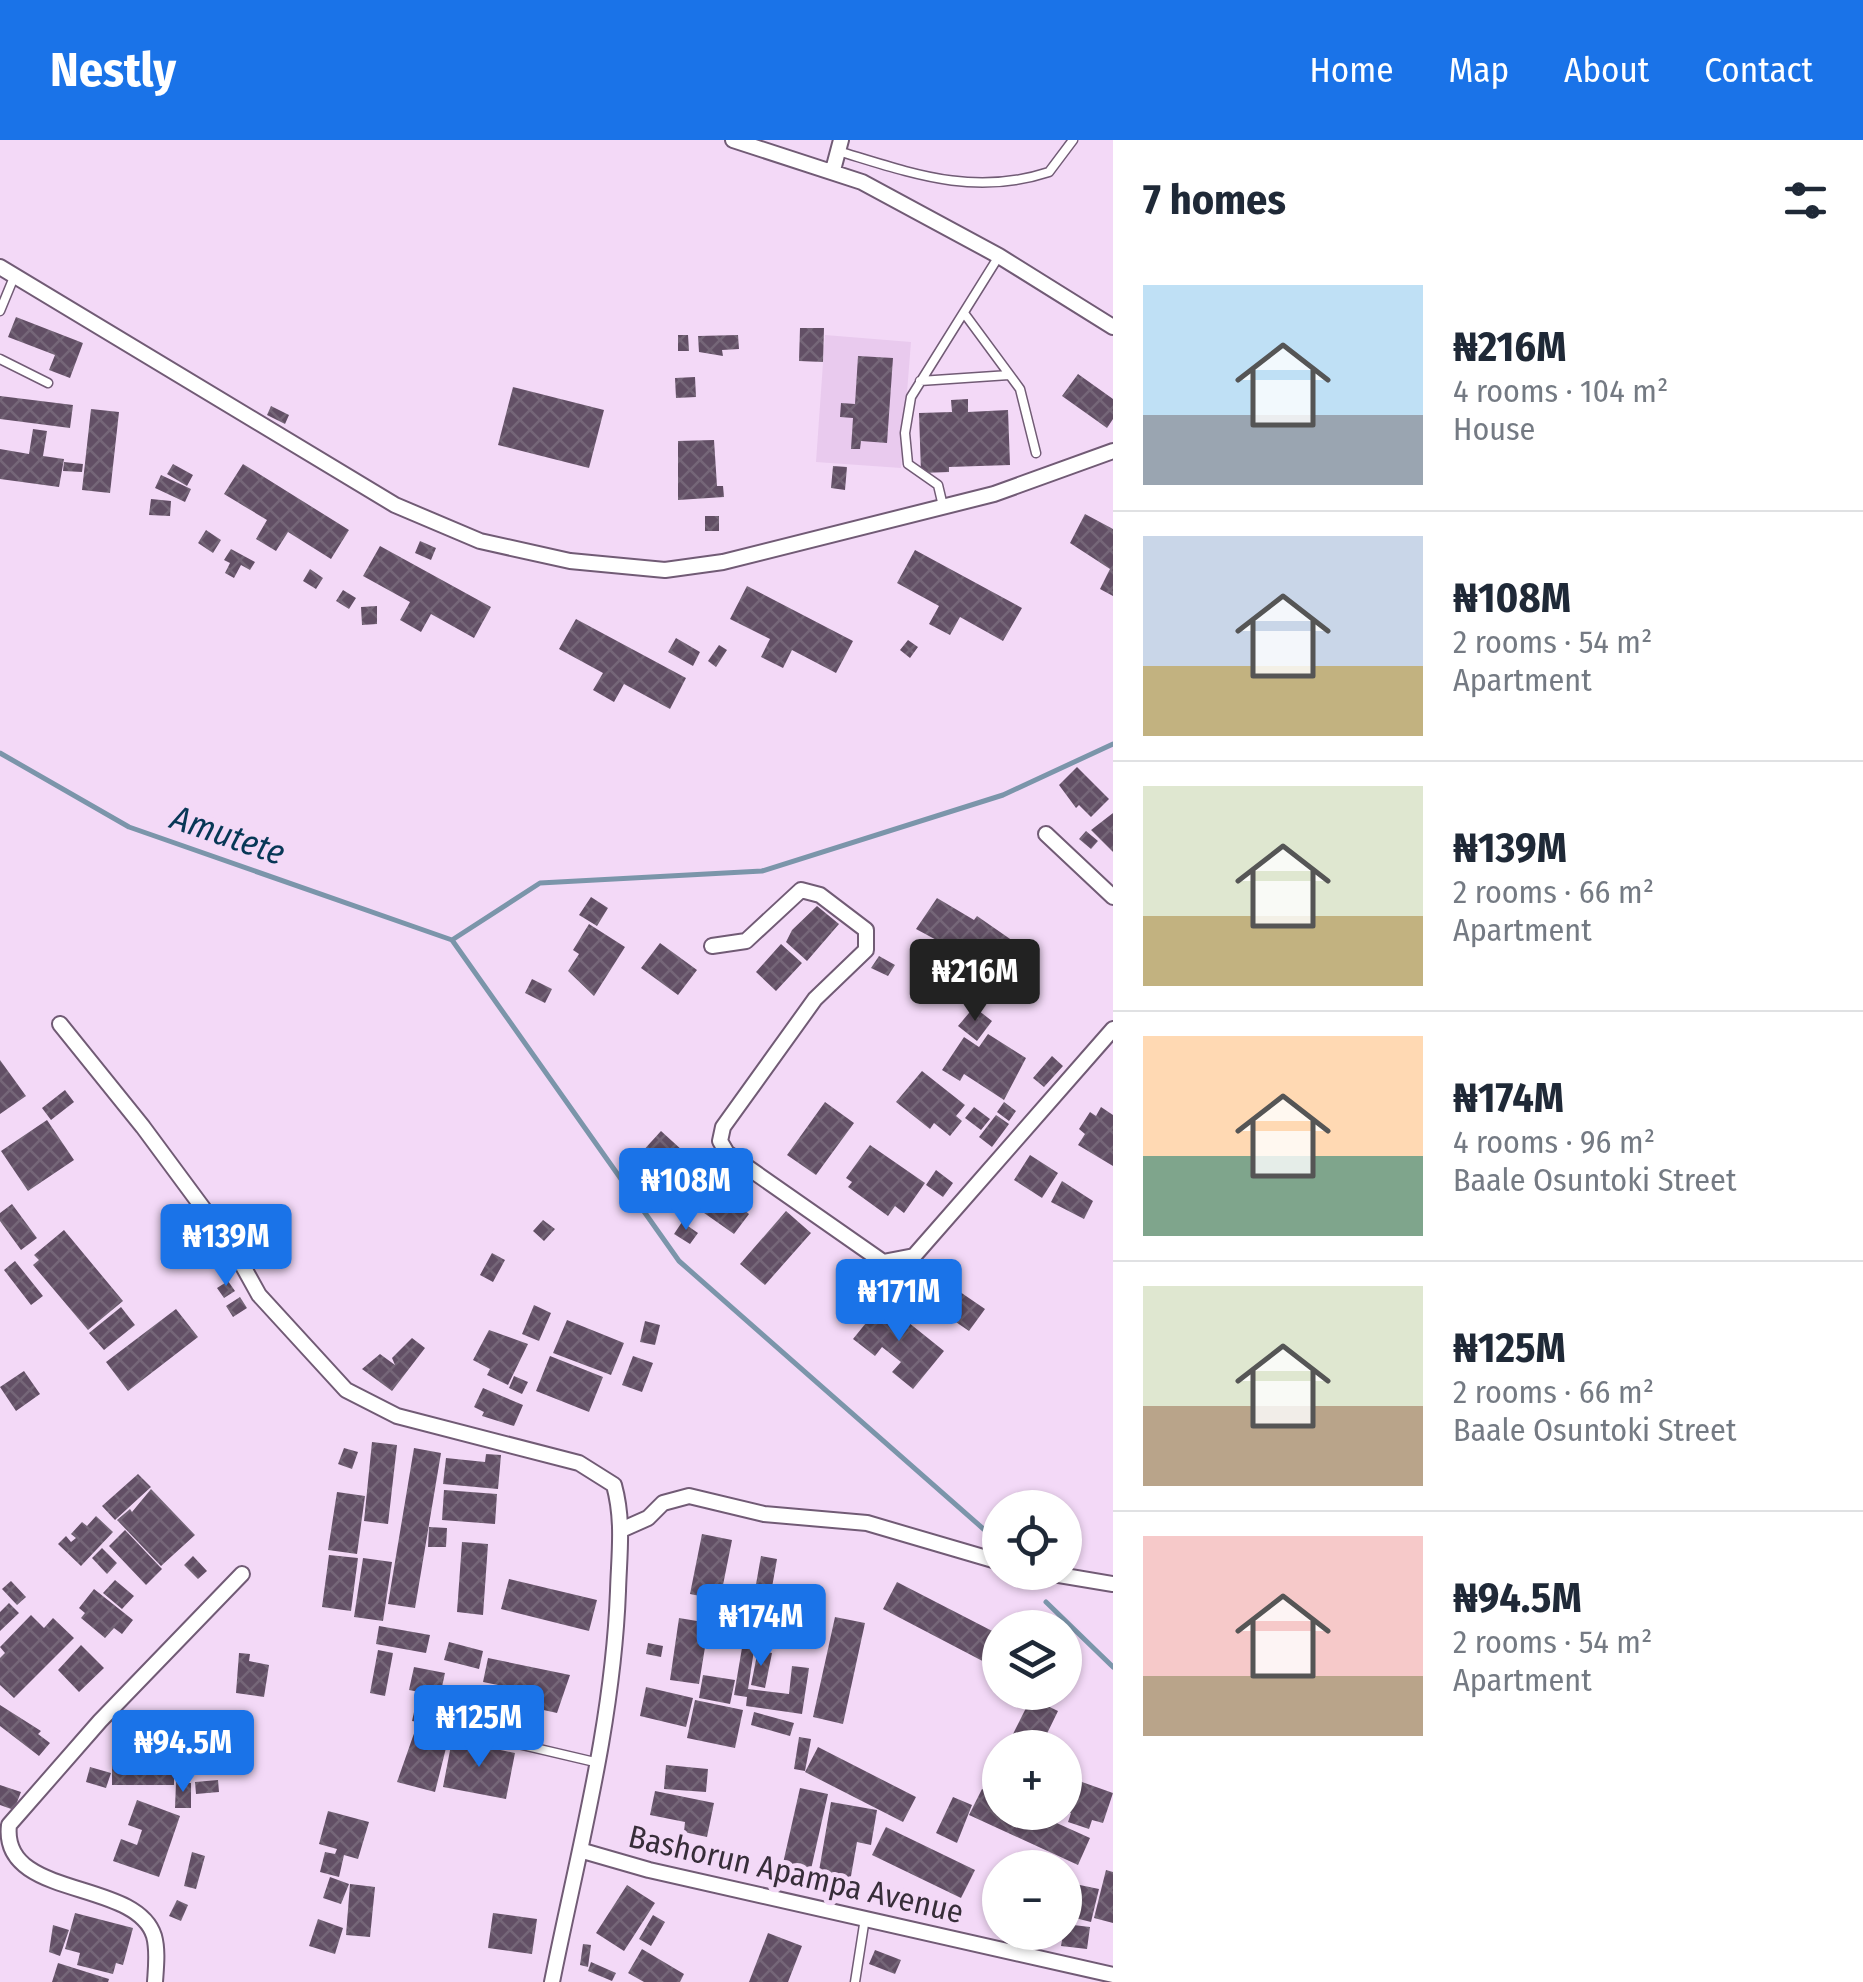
<!DOCTYPE html>
<html lang="en">
<head>
<meta charset="utf-8">
<style>
	:root { --surface:#fff; --page:#f2f2f3; --text:#1f2937; --muted:#747a83; --line:#e0e1e3; --accent:#1a73e8 }
	body { margin:0; font-family:"Fira Sans Condensed",sans-serif; background:var(--page); color:var(--text); height:100vh; display:flex; flex-direction:column; font-size:38px; white-space:nowrap }
	* { box-sizing:border-box; margin:0 }
	p { font-size:32px; color:var(--muted) }
	.icon { flex:none; width:55px; height:55px; fill:none; stroke:currentColor; stroke-width:2; stroke-linecap:round; stroke-linejoin:round }
	.map { position:relative; flex:1; overflow:hidden }
	.panel { display:flex; flex-direction:column; background:var(--surface); width:750px }
	.panel>* { flex:none }
	.buttons { position:absolute; left:982px; top:1350px; display:grid; gap:20px }
	.buttons a { display:grid; place-items:center; width:100px; height:100px; border-radius:50%; background:var(--surface); box-shadow:0 2px 8px #0004; font-size:50px }
	.price { position:absolute; translate:-50% -85px; padding:0 22px; border-radius:10px; background:var(--accent); color:#fff; font-size:32px; line-height:65px; filter:drop-shadow(0 2px 5px #0008) }
	.price::after { content:''; position:absolute; left:50%; top:60px; width:30px; height:22px; margin-left:-15px; background:inherit; clip-path:polygon(0 0,100% 0,50% 100%) }
	.price.on { background:#222; color:#fff }
	ul { padding:0; list-style:none }
	li { display:flex; align-items:center; gap:30px; height:250px; padding:0 30px }
	li+li { border-top:2px solid var(--line) }
	li span { display:grid; place-items:center; flex:none; width:280px; height:200px; border-radius:0px; color:#555 }
	li>.icon { margin-inline-start:auto }
	span .icon { width:120px; height:120px; fill:#fffc; stroke-width:1 }
	li b { font-size:42px }
	h2 { display:flex; justify-content:space-between; align-items:center; height:120px; padding:0 30px; font-size:42px }
	header { display:flex; align-items:center; gap:60px; box-sizing:border-box; height:140px; padding:0 50px; background:var(--accent); color:#fff }
	header strong { font-size:48px }
	nav { display:flex; gap:55px; margin-inline-start:auto; font-size:35px }
	main { display:flex; flex:1; min-height:0 }
	.map>svg:first-child { display:block }
	.built { fill:#e9caee }
	.lines { fill:none; stroke-linecap:round; stroke-linejoin:round }
	.stream { stroke:#7b95aa; stroke-width:5 }
	.building { fill:url(#building-cross-hatch) }
	.lane-casing { stroke:#715b75; stroke-width:11 }
	.street-casing { stroke:#715b75; stroke-width:18 }
	.lane { stroke:#fff; stroke-width:8 }
	.street { stroke:#fff; stroke-width:14 }
	.labels { text-anchor:middle; stroke-width:10; stroke-linejoin:round; paint-order:stroke }
	.street-label { font-size:32px; fill:#372d39; stroke:#f3d9f7 }
	.water-label { font-size:35px; font-style:italic; fill:#073756; stroke:#f3d9f7 }
</style>
</head>
<body>
<header>
<strong>Nestly</strong>
<nav><a>Home</a><a>Map</a><a>About</a><a>Contact</a></nav>
</header>
<main>
<div class="map">
<svg width="1113" height="1842" viewBox="0 0 1113 1842">
	<defs>
		<pattern id="building-cross-hatch" width="8" height="8" patternUnits="userSpaceOnUse" patternTransform="scale(2.5)"><rect width="8" height="8" fill="#624f65"/><path d="M0 0l8 8M0 8l8-8" fill="none" stroke="#756678"/></pattern>
	</defs>
	<rect width="100%" height="100%" fill="#f3d9f7"/>
	<path class="built" d="M 825,195 L 911,202 L 901,328 L 816,322 Z"/>
	<g class="lines">
		<path class="stream" d="M 0,613 L 129,687 L 452,800
			M 452,800 L 679,1121 L 996,1400
			M 452,800 L 540,743 L 762,731 L 1003,655 L 1113,604
			M 1046,1462 L 1113,1527"/>
	</g>
	<path class="building" d="M 16,177 L 83,203 L 70,238 L 49,230 L 55,215 L 8,197 Z
		M 800,188 L 824,188 L 823,222 L 799,221 Z
		M 678,195 L 688,195 L 689,211 L 678,211 Z
		M 738,195 L 739,209 L 722,210 L 723,216 L 699,212 L 698,196 Z
		M 858,216 L 893,218 L 887,303 L 861,301 L 860,309 L 851,309 L 853,278 L 840,277 L 841,263 L 855,264 Z
		M 1078,234 L 1113,259 L 1113,279 L 1107,288 L 1062,256 Z
		M 695,237 L 696,257 L 676,258 L 675,238 Z
		M 513,247 L 604,270 L 589,328 L 498,305 Z
		M 0,256 L 73,265 L 70,288 L 0,279 Z
		M 968,259 L 968,272 L 1008,270 L 1010,325 L 949,327 L 949,332 L 921,333 L 919,273 L 952,272 L 951,260 Z
		M 271,266 L 289,275 L 285,284 L 267,275 Z
		M 91,269 L 119,272 L 110,353 L 82,350 Z
		M 33,289 L 47,291 L 43,316 L 64,319 L 59,347 L 0,339 L 0,309 L 29,314 Z
		M 714,300 L 717,346 L 723,346 L 724,357 L 678,360 L 678,301 Z
		M 64,322 L 83,324 L 82,332 L 63,331 Z
		M 173,324 L 193,335 L 187,346 L 167,334 Z
		M 243,324 L 349,390 L 331,419 L 288,392 L 276,411 L 256,399 L 267,380 L 224,354 Z
		M 833,326 L 847,327 L 845,350 L 831,348 Z
		M 161,335 L 191,349 L 185,362 L 155,348 Z
		M 151,359 L 171,361 L 170,376 L 149,375 Z
		M 1085,374 L 1113,389 L 1113,456 L 1100,449 L 1110,429 L 1070,403 Z
		M 705,376 L 719,376 L 719,391 L 705,391 Z
		M 206,390 L 221,400 L 213,413 L 198,403 Z
		M 420,401 L 436,408 L 431,420 L 415,413 Z
		M 380,406 L 491,467 L 474,498 L 431,474 L 421,492 L 400,480 L 410,462 L 363,436 Z
		M 231,409 L 255,422 L 250,430 L 241,425 L 234,438 L 225,433 L 230,423 L 224,420 Z
		M 915,410 L 1022,468 L 1003,501 L 960,477 L 950,495 L 929,484 L 939,466 L 897,443 Z
		M 310,429 L 323,438 L 316,449 L 303,441 Z
		M 747,446 L 853,501 L 836,533 L 792,510 L 783,528 L 761,517 L 770,499 L 730,479 Z
		M 343,450 L 356,458 L 349,469 L 336,461 Z
		M 377,466 L 377,484 L 362,485 L 361,467 Z
		M 576,479 L 686,538 L 670,569 L 624,544 L 614,562 L 593,550 L 603,533 L 559,509 Z
		M 676,498 L 700,512 L 693,526 L 668,512 Z
		M 908,500 L 918,507 L 910,518 L 900,510 Z
		M 719,505 L 727,510 L 716,527 L 708,521 Z
		M 1077,627 L 1109,659 L 1091,677 L 1079,665 L 1076,668 L 1059,645 Z
		M 1113,673 L 1113,712 L 1091,690 Z
		M 1086,691 L 1098,701 L 1091,709 L 1079,699 Z
		M 591,757 L 608,768 L 597,786 L 579,775 Z
		M 937,758 L 974,780 L 977,776 L 1013,801 L 992,830 L 916,789 Z
		M 817,766 L 839,784 L 807,821 L 786,802 L 792,790 Z
		M 589,784 L 625,807 L 594,856 L 568,831 L 579,814 L 573,810 Z
		M 660,803 L 697,830 L 678,855 L 641,828 Z
		M 781,804 L 802,823 L 776,851 L 756,832 Z
		M 879,816 L 895,825 L 888,836 L 871,828 Z
		M 532,839 L 552,849 L 545,863 L 525,853 Z
		M 982,842 L 990,848 L 977,864 L 969,858 Z
		M 974,867 L 992,881 L 977,901 L 958,886 Z
		M 988,894 L 1026,918 L 1004,960 L 964,934 L 960,941 L 942,930 L 964,897 L 979,907 Z
		M 1052,916 L 1063,926 L 1044,947 L 1033,938 Z
		M 0,920 L 26,956 L 0,974 Z
		M 922,931 L 965,965 L 956,976 L 962,981 L 950,996 L 934,983 L 930,989 L 896,962 Z
		M 65,950 L 74,962 L 51,980 L 42,968 Z
		M 825,962 L 854,983 L 816,1035 L 787,1015 Z
		M 1004,962 L 1016,971 L 1009,981 L 997,972 Z
		M 974,967 L 990,979 L 981,990 L 965,978 Z
		M 1101,967 L 1113,975 L 1113,1026 L 1078,1005 L 1085,994 L 1079,989 L 1090,972 L 1096,976 Z
		M 996,975 L 1009,984 L 992,1007 L 979,997 Z
		M 47,980 L 74,1020 L 28,1051 L 1,1011 Z
		M 661,991 L 694,1021 L 653,1065 L 621,1035 Z
		M 870,1005 L 925,1043 L 904,1073 L 895,1066 L 888,1076 L 848,1047 L 852,1042 L 846,1038 Z
		M 1030,1015 L 1058,1033 L 1042,1058 L 1014,1040 Z
		M 717,1020 L 725,1025 L 710,1044 L 703,1039 Z
		M 936,1030 L 953,1043 L 943,1057 L 926,1045 Z
		M 727,1038 L 752,1057 L 743,1069 L 749,1074 L 734,1094 L 697,1068 L 715,1044 L 720,1047 Z
		M 1062,1041 L 1093,1061 L 1084,1079 L 1051,1062 Z
		M 12,1064 L 37,1098 L 21,1110 L 0,1081 L 0,1073 Z
		M 786,1071 L 811,1093 L 765,1145 L 740,1124 Z
		M 543,1080 L 555,1089 L 544,1101 L 533,1091 Z
		M 682,1082 L 698,1093 L 690,1104 L 674,1094 Z
		M 201,1088 L 211,1100 L 203,1106 L 193,1094 Z
		M 64,1090 L 123,1161 L 88,1190 L 33,1125 L 39,1120 L 34,1115 Z
		M 492,1113 L 505,1120 L 493,1142 L 480,1135 Z
		M 15,1121 L 43,1156 L 31,1165 L 4,1130 Z
		M 899,1140 L 907,1148 L 889,1166 L 881,1157 Z
		M 228,1141 L 235,1151 L 224,1158 L 217,1148 Z
		M 944,1141 L 985,1169 L 969,1191 L 928,1163 Z
		M 918,1155 L 928,1162 L 918,1174 L 909,1167 Z
		M 240,1157 L 247,1168 L 233,1177 L 226,1166 Z
		M 883,1162 L 944,1211 L 913,1249 L 892,1232 L 901,1222 L 882,1207 L 875,1216 L 853,1199 Z
		M 534,1165 L 551,1173 L 539,1201 L 522,1194 Z
		M 121,1167 L 135,1185 L 104,1210 L 89,1193 Z
		M 176,1169 L 198,1197 L 128,1251 L 106,1222 Z
		M 567,1180 L 624,1203 L 611,1235 L 553,1213 Z
		M 645,1181 L 660,1185 L 655,1205 L 640,1202 Z
		M 489,1190 L 528,1204 L 508,1245 L 487,1235 L 490,1229 L 473,1220 Z
		M 412,1198 L 425,1208 L 392,1251 L 362,1229 L 380,1214 L 395,1225 L 392,1218 Z
		M 550,1216 L 603,1237 L 589,1272 L 536,1251 Z
		M 633,1216 L 653,1223 L 642,1252 L 622,1245 Z
		M 24,1231 L 40,1254 L 16,1271 L 0,1247 Z
		M 514,1236 L 528,1242 L 522,1254 L 509,1248 Z
		M 483,1248 L 523,1265 L 514,1286 L 482,1276 L 484,1272 L 474,1267 Z
		M 372,1302 L 397,1305 L 388,1384 L 364,1381 Z
		M 344,1308 L 358,1312 L 352,1329 L 338,1324 Z
		M 414,1308 L 441,1313 L 415,1468 L 388,1464 Z
		M 486,1314 L 501,1315 L 498,1349 L 443,1344 L 446,1318 L 485,1322 Z
		M 138,1334 L 151,1347 L 115,1380 L 102,1366 Z
		M 151,1349 L 195,1395 L 161,1426 L 117,1380 L 130,1369 L 132,1372 Z
		M 444,1350 L 497,1354 L 495,1384 L 442,1380 Z
		M 337,1352 L 365,1356 L 357,1414 L 328,1410 Z
		M 96,1376 L 113,1392 L 81,1426 L 58,1404 L 66,1396 L 71,1402 L 76,1398 L 71,1394 L 82,1382 L 87,1386 Z
		M 429,1387 L 447,1388 L 446,1407 L 428,1407 Z
		M 125,1390 L 162,1429 L 146,1445 L 109,1406 Z
		M 702,1394 L 732,1400 L 720,1460 L 690,1454 Z
		M 462,1402 L 488,1404 L 483,1475 L 457,1472 Z
		M 102,1408 L 117,1423 L 107,1434 L 92,1418 Z
		M 329,1415 L 358,1418 L 351,1471 L 322,1467 Z
		M 193,1416 L 207,1431 L 198,1439 L 184,1425 Z
		M 761,1416 L 777,1419 L 768,1470 L 752,1467 Z
		M 363,1418 L 392,1422 L 383,1481 L 354,1477 Z
		M 509,1439 L 597,1460 L 589,1491 L 501,1469 Z
		M 115,1440 L 134,1456 L 122,1469 L 103,1453 Z
		M 11,1441 L 26,1457 L 17,1465 L 2,1449 Z
		M 897,1442 L 1000,1495 L 1000,1515 L 994,1527 L 883,1469 Z
		M 94,1449 L 133,1480 L 122,1494 L 114,1488 L 105,1498 L 81,1478 L 85,1473 L 79,1468 Z
		M 724,1450 L 740,1454 L 737,1466 L 721,1462 Z
		M 9,1463 L 19,1473 L 0,1491 L 0,1472 Z
		M 31,1475 L 44,1488 L 53,1478 L 74,1498 L 14,1558 L 0,1545 L 0,1518 L 5,1513 L 0,1507 Z
		M 835,1477 L 865,1483 L 843,1584 L 813,1577 Z
		M 679,1478 L 709,1483 L 699,1544 L 670,1540 Z
		M 379,1486 L 430,1495 L 426,1513 L 376,1504 Z
		M 449,1502 L 483,1511 L 479,1529 L 444,1520 Z
		M 743,1502 L 755,1504 L 748,1549 L 789,1554 L 792,1526 L 809,1528 L 802,1574 L 746,1566 L 747,1557 L 734,1555 Z
		M 648,1503 L 663,1506 L 661,1517 L 646,1514 Z
		M 81,1505 L 104,1528 L 79,1552 L 58,1530 Z
		M 378,1510 L 393,1513 L 385,1556 L 370,1553 Z
		M 758,1510 L 772,1513 L 765,1548 L 751,1545 Z
		M 239,1513 L 250,1514 L 249,1521 L 269,1525 L 264,1557 L 236,1553 Z
		M 488,1518 L 570,1535 L 557,1573 L 539,1569 L 542,1555 L 516,1549 L 515,1557 L 501,1554 L 503,1546 L 483,1542 Z
		M 414,1527 L 445,1533 L 440,1556 L 409,1550 Z
		M 703,1535 L 735,1540 L 730,1564 L 699,1558 Z
		M 646,1547 L 693,1558 L 686,1587 L 640,1576 Z
		M 1031,1558 L 1058,1571 L 1040,1608 L 1006,1608 Z
		M 695,1560 L 743,1570 L 735,1608 L 687,1598 Z
		M 416,1563 L 455,1572 L 435,1652 L 397,1642 L 418,1582 L 412,1581 Z
		M 0,1565 L 41,1591 L 38,1594 L 50,1603 L 39,1616 L 0,1586 Z
		M 754,1572 L 794,1583 L 790,1596 L 751,1585 Z
		M 142,1576 L 174,1576 L 174,1645 L 112,1645 L 112,1611 L 142,1611 Z
		M 799,1597 L 811,1599 L 805,1631 L 794,1629 Z
		M 452,1600 L 515,1613 L 506,1659 L 443,1647 Z
		M 818,1607 L 916,1657 L 903,1682 L 805,1632 Z
		M 1000,1620 L 1000,1650 L 988,1644 Z
		M 666,1625 L 708,1629 L 706,1652 L 664,1649 Z
		M 90,1627 L 111,1633 L 106,1648 L 86,1642 Z
		M 1065,1636 L 1113,1653 L 1103,1683 L 1092,1680 L 1089,1689 L 1068,1682 L 1071,1673 L 1065,1670 Z
		M 218,1640 L 219,1652 L 196,1654 L 195,1642 Z
		M 176,1642 L 191,1643 L 191,1668 L 175,1668 Z
		M 0,1645 L 21,1652 L 14,1670 L 0,1665 Z
		M 800,1648 L 828,1654 L 807,1747 L 779,1741 Z
		M 982,1649 L 1000,1657 L 1000,1672 L 1054,1672 L 1050,1680 L 1090,1698 L 1078,1725 L 969,1675 Z
		M 655,1651 L 714,1663 L 707,1697 L 684,1692 L 685,1682 L 650,1675 Z
		M 953,1657 L 972,1665 L 957,1703 L 936,1693 Z
		M 137,1660 L 180,1676 L 159,1737 L 113,1721 L 121,1699 L 137,1705 L 142,1690 L 128,1685 Z
		M 831,1662 L 877,1670 L 871,1705 L 857,1702 L 848,1753 L 816,1748 Z
		M 328,1671 L 369,1682 L 358,1719 L 344,1715 L 339,1737 L 320,1732 L 325,1712 L 335,1714 L 337,1709 L 319,1704 Z
		M 886,1687 L 975,1730 L 961,1758 L 872,1715 Z
		M 192,1712 L 205,1716 L 196,1749 L 184,1746 Z
		M 1106,1730 L 1113,1732 L 1113,1783 L 1094,1778 Z
		M 330,1737 L 349,1744 L 341,1764 L 323,1758 Z
		M 350,1744 L 375,1747 L 370,1797 L 346,1795 Z
		M 1075,1744 L 1099,1749 L 1091,1782 L 1067,1776 Z
		M 627,1745 L 655,1763 L 624,1811 L 596,1793 Z
		M 177,1760 L 188,1765 L 181,1781 L 169,1776 Z
		M 75,1773 L 133,1788 L 123,1825 L 116,1823 L 113,1834 L 77,1825 L 80,1813 L 65,1809 Z
		M 493,1773 L 537,1779 L 532,1814 L 488,1808 Z
		M 653,1775 L 665,1782 L 651,1806 L 639,1799 Z
		M 318,1779 L 343,1788 L 335,1814 L 309,1806 Z
		M 1065,1784 L 1090,1787 L 1087,1809 L 1061,1806 Z
		M 53,1785 L 69,1790 L 60,1816 L 49,1812 Z
		M 768,1793 L 802,1806 L 788,1842 L 749,1842 Z
		M 583,1804 L 591,1805 L 588,1827 L 580,1825 Z
		M 642,1809 L 684,1834 L 680,1842 L 644,1842 L 628,1833 Z
		M 875,1810 L 901,1820 L 895,1834 L 869,1824 Z
		M 591,1822 L 616,1833 L 612,1841 L 588,1831 Z
		M 58,1823 L 109,1839 L 108,1842 L 52,1842 Z"/>
	<g class="lines">
		<defs>
			<path id="lane" d="M 838,11 C 911,33 973,57 1049,32 L 1073,0
				M 0,171 L 14,137
				M 964,173 L 1020,249 L 1036,313
				M 0,219 L 48,243
				M 920,241 L 1009,235
				M 943,366 L 938,345 L 908,324 L 905,293 L 911,257 L 999,116
				M 459,1590 L 599,1623
				M 855,1842 L 865,1778"/>
			<path id="street" d="M 733,0 L 862,42 L 999,116 L 1113,187
				M 833,30 L 841,0
				M 0,127 L 395,365 L 480,401 L 570,421 L 665,430 L 723,422 L 994,354 L 1113,311
				M 1046,694 L 1113,757
				M 712,806 L 746,801 L 801,750 L 820,755 L 866,790 L 866,810 L 815,859 L 723,987 L 720,1001 L 727,1013 L 883,1122 L 914,1116 L 1113,889
				M 60,884 L 143,987 L 234,1110 L 259,1155 L 346,1250 L 397,1276 L 579,1323 L 614,1345 C 624,1381 619,1415 618,1451 C 613,1585 578,1712 552,1842
				M 621,1390 L 648,1378 L 663,1363 L 689,1356 L 764,1374 L 867,1383 L 1000,1422
				M 1041,1432 L 1113,1444
				M 583,1711 L 649,1730 L 1113,1835
				M 155,1842 C 156,1827 158,1810 154,1796 C 136,1738 0,1760 9,1685 L 100,1581 L 242,1434"/>
		</defs>
		<use href="#lane" class="lane-casing"/>
		<use href="#street" class="street-casing"/>
		<use href="#lane" class="lane"/>
		<use href="#street" class="street"/>
	</g>
	<g class="labels">
		<g class="street-label">
			<text transform="translate(796 1734) rotate(13)" y="11">Bashorun Apampa Avenue</text>
		</g>
		<g class="water-label">
			<text transform="translate(228 695) rotate(19)" y="12">Amutete</text>
		</g>
	</g>
</svg>
<div class="buttons">
<a><svg class="icon" aria-label="locate" viewBox="0 0 24 24"><circle cx="12" cy="12" r="6"/><path d="M12 2v4M12 18v4M2 12h4M18 12h4"/></svg></a>
<a><svg class="icon" aria-label="layers" viewBox="0 0 24 24"><path d="M12 4l9 5-9 5-9-5zM3 14l9 5 9-5"/></svg></a>
<a>+</a>
<a>−</a>
</div>
<b class="price on" style="left:975px;top:884px">₦216M</b>
<b class="price" style="left:686px;top:1093px">₦108M</b>
<b class="price" style="left:226px;top:1149px">₦139M</b>
<b class="price" style="left:899px;top:1204px">₦171M</b>
<b class="price" style="left:761px;top:1529px">₦174M</b>
<b class="price" style="left:479px;top:1630px">₦125M</b>
<b class="price" style="left:183px;top:1655px">₦94.5M</b>
</div>
<section class="panel">
<h2>7 homes<svg class="icon" aria-label="filters" viewBox="0 0 24 24"><path d="M4 7h16M4 17h16"/><circle cx="9" cy="7" r="2"/><circle cx="15" cy="17" r="2"/></svg></h2>
<ul>
<li><span style="background:linear-gradient(#bfe0f5 65%,#9aa5b1 0)"><svg class="icon" aria-label="home" viewBox="0 0 24 24"><path d="M3 11l9-7 9 7M6 9v11h12V9"/></svg></span><div><b>₦216M</b><p>4 rooms · 104 m²</p><p>House</p></div></li>
<li><span style="background:linear-gradient(#c9d6e8 65%,#c2b280 0)"><svg class="icon" aria-label="home" viewBox="0 0 24 24"><path d="M3 11l9-7 9 7M6 9v11h12V9"/></svg></span><div><b>₦108M</b><p>2 rooms · 54 m²</p><p>Apartment</p></div></li>
<li><span style="background:linear-gradient(#dfe7d0 65%,#c2b280 0)"><svg class="icon" aria-label="home" viewBox="0 0 24 24"><path d="M3 11l9-7 9 7M6 9v11h12V9"/></svg></span><div><b>₦139M</b><p>2 rooms · 66 m²</p><p>Apartment</p></div></li>
<li><span style="background:linear-gradient(#ffd9b3 60%,#7fa58c 0)"><svg class="icon" aria-label="home" viewBox="0 0 24 24"><path d="M3 11l9-7 9 7M6 9v11h12V9"/></svg></span><div><b>₦174M</b><p>4 rooms · 96 m²</p><p>Baale Osuntoki Street</p></div></li>
<li><span style="background:linear-gradient(#dfe7d0 60%,#b9a48a 0)"><svg class="icon" aria-label="home" viewBox="0 0 24 24"><path d="M3 11l9-7 9 7M6 9v11h12V9"/></svg></span><div><b>₦125M</b><p>2 rooms · 66 m²</p><p>Baale Osuntoki Street</p></div></li>
<li><span style="background:linear-gradient(#f6c9c9 70%,#b9a48a 0)"><svg class="icon" aria-label="home" viewBox="0 0 24 24"><path d="M3 11l9-7 9 7M6 9v11h12V9"/></svg></span><div><b>₦94.5M</b><p>2 rooms · 54 m²</p><p>Apartment</p></div></li>
</ul>
</section>
</main>
</body>
</html>
